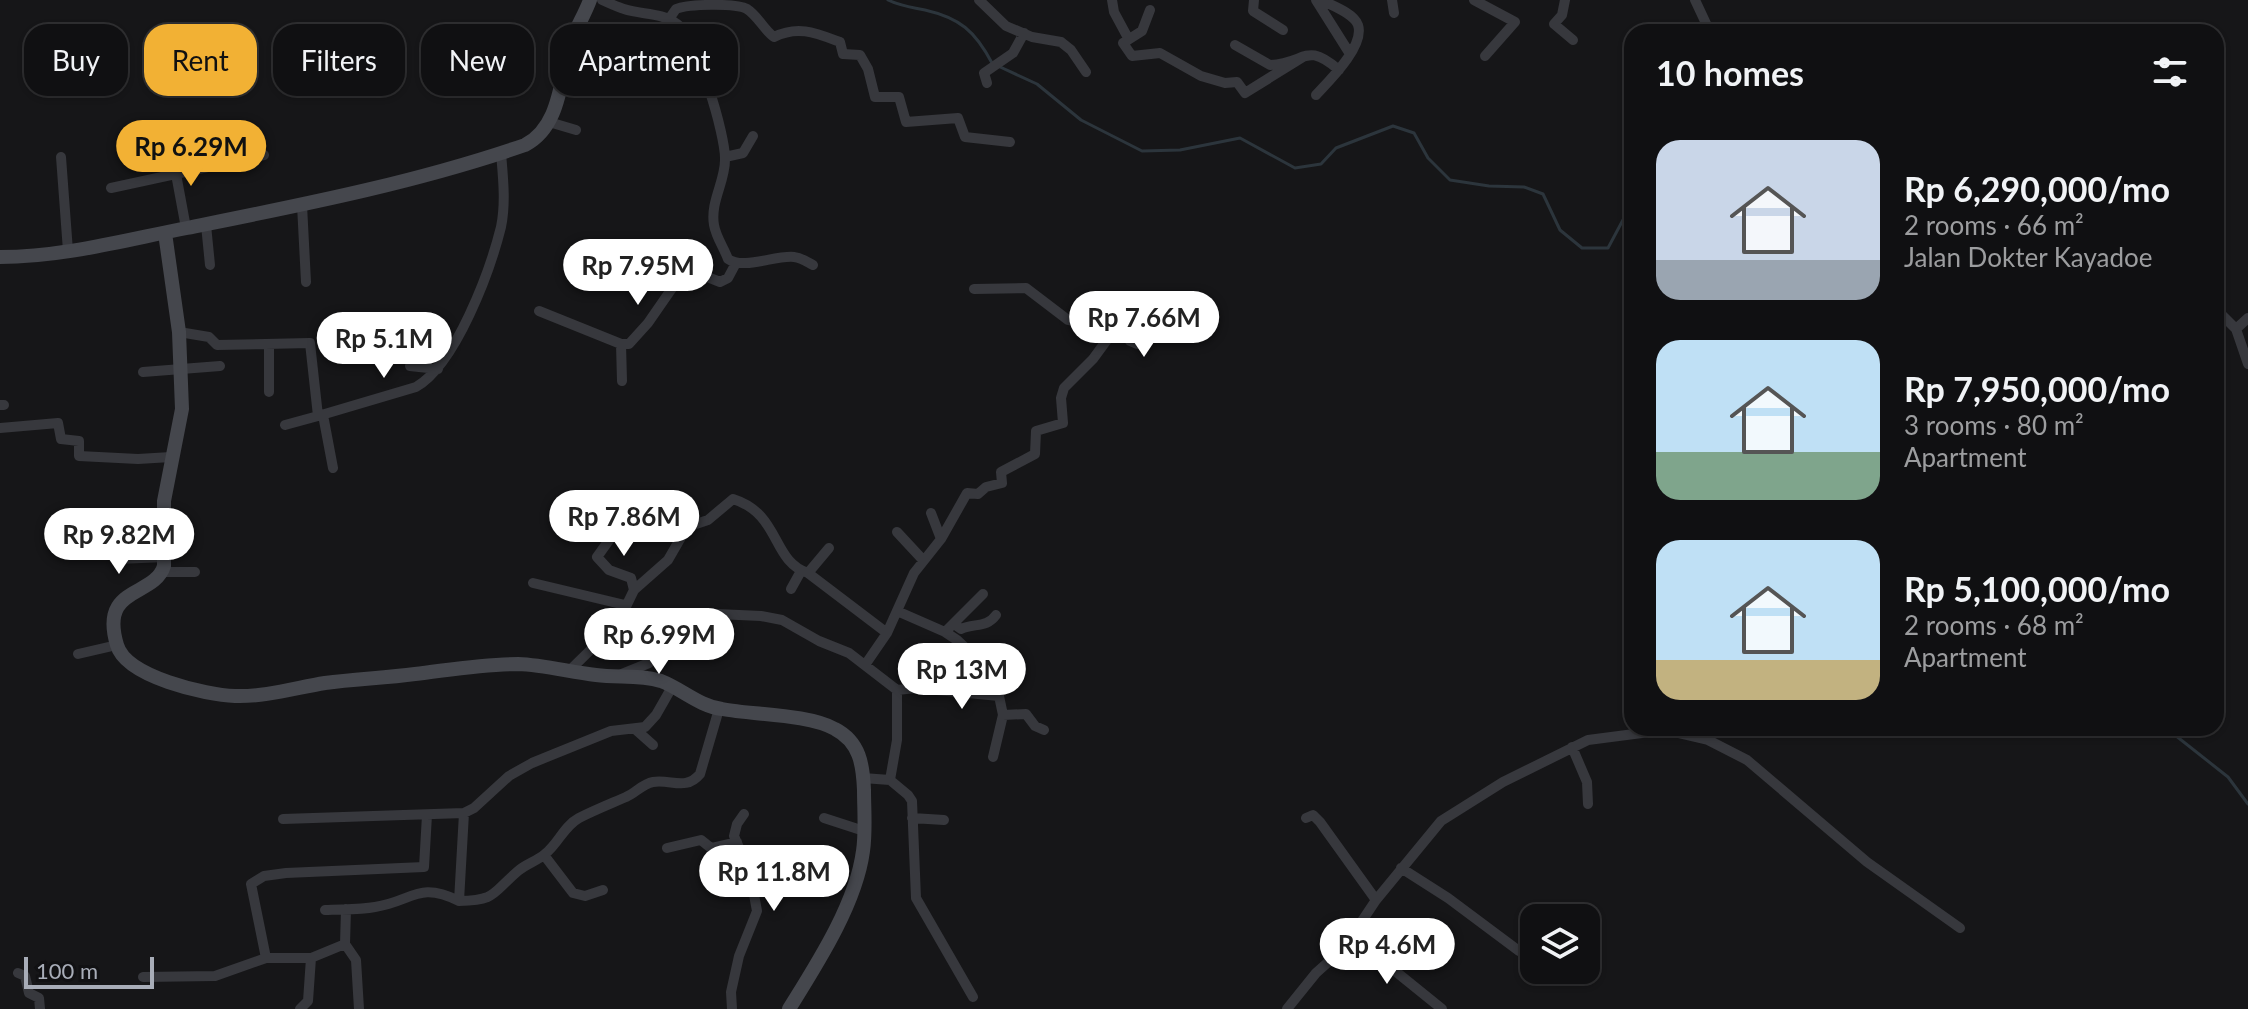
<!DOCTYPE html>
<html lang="en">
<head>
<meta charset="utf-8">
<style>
	:root { --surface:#101012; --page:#1e1e20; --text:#f1f3f6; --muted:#9c9d9f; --line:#303032; --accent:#f2b134 }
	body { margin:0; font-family:Lato,sans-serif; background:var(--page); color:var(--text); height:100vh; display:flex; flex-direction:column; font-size:30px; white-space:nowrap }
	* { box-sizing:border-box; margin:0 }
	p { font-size:26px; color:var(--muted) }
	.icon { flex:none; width:44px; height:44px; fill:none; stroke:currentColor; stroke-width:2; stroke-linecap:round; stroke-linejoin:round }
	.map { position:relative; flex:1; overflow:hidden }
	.details { position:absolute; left:1624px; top:24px; width:600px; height:712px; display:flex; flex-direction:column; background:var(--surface); border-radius:24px; box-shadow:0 2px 6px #0004,0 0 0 2px var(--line) }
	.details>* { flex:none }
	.guide { position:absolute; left:24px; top:24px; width:760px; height:72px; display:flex; gap:16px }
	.tools { position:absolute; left:1520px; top:904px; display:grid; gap:16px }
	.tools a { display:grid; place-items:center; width:80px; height:80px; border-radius:16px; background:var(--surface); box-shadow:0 2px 6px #0004,0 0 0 2px var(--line); font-size:40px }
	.scale { position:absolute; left:24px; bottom:20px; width:130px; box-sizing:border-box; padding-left:8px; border:4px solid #a8adb8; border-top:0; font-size:22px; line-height:28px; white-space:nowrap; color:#a8adb8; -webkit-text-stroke:6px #111113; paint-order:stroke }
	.price { position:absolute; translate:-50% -68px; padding:0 18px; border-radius:28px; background:#fff; color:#222; font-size:26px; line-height:52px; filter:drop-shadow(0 2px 4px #0008) }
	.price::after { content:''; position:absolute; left:50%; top:48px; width:24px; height:18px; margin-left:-12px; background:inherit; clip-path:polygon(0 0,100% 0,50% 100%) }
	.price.on { background:var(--accent); color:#111 }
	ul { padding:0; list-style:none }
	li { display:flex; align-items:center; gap:24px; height:200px; padding:0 32px }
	li span { display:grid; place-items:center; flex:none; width:224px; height:160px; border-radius:24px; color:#555 }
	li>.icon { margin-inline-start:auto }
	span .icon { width:96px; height:96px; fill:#fffc; stroke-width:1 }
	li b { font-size:34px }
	h2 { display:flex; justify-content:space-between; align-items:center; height:96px; padding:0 32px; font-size:34px }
	.pill { padding:0 28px; border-radius:24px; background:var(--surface); box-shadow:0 2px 6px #0004,0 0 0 2px var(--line); font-size:28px; line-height:72px }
	.pill.on { background:var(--accent); color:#111 }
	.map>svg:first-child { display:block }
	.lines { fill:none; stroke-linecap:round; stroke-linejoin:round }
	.stream { stroke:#2c353c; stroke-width:3 }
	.street { stroke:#37383d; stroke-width:10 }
	.secondary { stroke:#45474d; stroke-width:14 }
</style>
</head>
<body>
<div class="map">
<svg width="2248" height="1009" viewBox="0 0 2248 1009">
	<rect width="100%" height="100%" fill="#161618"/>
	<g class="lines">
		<path class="stream" d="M 888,0 C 900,6 911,7 925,10 C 960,18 975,31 992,63
			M 998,66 L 1037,84 L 1081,120 L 1142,151 L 1180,150 L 1240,138 L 1295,168 L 1321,164 L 1336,148 L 1393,126 L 1414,133 L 1428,158 L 1450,180 L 1489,186 L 1524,187 L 1543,194 L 1560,230 L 1582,248 L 1608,248 L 1624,218 L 1632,212
			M 2166,728 L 2228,777 L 2248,804"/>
		<path class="street" d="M 602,0 C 609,3 617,7 624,9 C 642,15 661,12 677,24 C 696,37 726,135 725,160 C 725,182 710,202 714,225 C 716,237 724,248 728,259 C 743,270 775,255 794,257 C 802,258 807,262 813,265
			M 979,0 L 1006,26 L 1032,37 L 1061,42 L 1071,50 L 1086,72
			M 1112,0 L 1114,12 L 1128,38
			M 1254,0 L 1253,11 L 1283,30
			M 1316,0 L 1350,54
			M 1392,0 L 1394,13
			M 1474,0 L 1515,22 L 1485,56
			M 1565,0 L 1562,15 L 1554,24 L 1573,40
			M 1695,0 L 1710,32
			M 1150,10 L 1142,31 L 1123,43 L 1132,56 L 1160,53 L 1201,76 L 1225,83 L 1237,82 L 1245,93 L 1303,57
			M 669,19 L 676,9 C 688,4 736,3 747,9 C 758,16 764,30 774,37 C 798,25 816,33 840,42 L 843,54 L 860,55 L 868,69 L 875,97 L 899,97 L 906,122 L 958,118 L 965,137 L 1010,142
			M 1235,45 L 1270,65 C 1307,63 1305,41 1339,70
			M 987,83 L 984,73 L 1013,53 L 1024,33
			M 1316,95 C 1329,81 1365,46 1358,25 C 1354,13 1331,5 1321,0
			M 549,122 L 576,130
			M 61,157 L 68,251
			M 725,157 L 743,153 L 753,136
			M 176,174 L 186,228
			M 111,188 L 264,155
			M 302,205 L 306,282
			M 206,225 L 210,265
			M 974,289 L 1026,288 L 1068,320 L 1085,324 L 1105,318 L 1116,331
			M 2216,309 L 2236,329 L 2248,364
			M 539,311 L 621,344 L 629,344 L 648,323 L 675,284 L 705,276 L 720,282 L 728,278 L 736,263
			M 2236,329 L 2248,318
			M 179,332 L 209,337 L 217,345 L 310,343 L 318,416 L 416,387 C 456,364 490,271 501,227 C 506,203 503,177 501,153
			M 269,344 L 269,392
			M 621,344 L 622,381
			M 410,366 L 438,369
			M 143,372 L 220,366
			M 0,405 L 4,405
			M 323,415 L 333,468
			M 285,425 L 318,416
			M 0,428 L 58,423 L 61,439 L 79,441 L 79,456 L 138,459 L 171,457
			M 931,513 L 941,539
			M 608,526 L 612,536 L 597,557 L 609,570 L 631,578 L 634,590
			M 897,532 L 923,560
			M 113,536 L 118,559 L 165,557
			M 162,572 L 195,572
			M 808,573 L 829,548
			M 533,583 L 625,605
			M 791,589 L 801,571
			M 897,611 L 945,632 L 983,594
			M 695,613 L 761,616 L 782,620 L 819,641 L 849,653 L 897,690 L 897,740 L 890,780 L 863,778
			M 954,624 L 961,629 C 974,623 987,628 996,615
			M 945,632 L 957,640 L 991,672 L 999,696
			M 78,654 L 117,645
			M 865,665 L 887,633 L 914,573 L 941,539 L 967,493 L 978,494 L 986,487 L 1002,483 L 1001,472 L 1035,454 L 1036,431 L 1063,423 L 1061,398 L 1064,388 L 1093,359 L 1112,333 L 1121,329 L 1130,341 L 1137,344 L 1161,332 L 1171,335 L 1182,333
			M 570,670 L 618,623 L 634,590 L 668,560 L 687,527 L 708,520 L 733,499 C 781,514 771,561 808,573 L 887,633
			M 622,674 L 649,663 L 675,641
			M 897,690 L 916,688 L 999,696 L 1003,715 L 993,757
			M 1003,715 L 1026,714 L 1035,726 L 1044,730
			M 635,729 L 653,745
			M 1572,747 L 1587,782 L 1588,804
			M 890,780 L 908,795 L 912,801 L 916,898 L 973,997
			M 824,818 L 864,831
			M 912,818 L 944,820
			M 1306,818 L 1313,815 L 1320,822 L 1376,900
			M 283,819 L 464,813 L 474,808 L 509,776 L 532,763 L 611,731 L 645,727 L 656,715 L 672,687
			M 667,848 L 701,840 L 711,848 L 737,842
			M 544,855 L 573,893 L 585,896 L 603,890
			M 1401,868 L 1448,898 L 1519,951
			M 459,901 C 497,900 491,894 518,871 C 526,864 537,861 545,854 C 558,844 564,826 579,818 C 595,810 610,804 626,797 C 636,793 642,784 653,782 C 671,779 686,791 700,774 L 719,709
			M 325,910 C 341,909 359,910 375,907 C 413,901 418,881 459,901 L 464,813
			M 1353,937 L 1442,1009
			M 345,944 L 356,960 L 359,1009
			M 311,958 L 266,958 L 251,884 L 264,876 L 286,873 L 424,867 L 427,815
			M 18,973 L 25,976 L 29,993 L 39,998 L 40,1009
			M 143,977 L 215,976 L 266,958
			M 300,1009 L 308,1001 L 311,958 L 345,944 L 346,909
			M 732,1009 L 731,992 L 739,956 L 757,911 L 750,873 L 734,836 L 737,824 L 744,814
			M 1287,1009 L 1316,973 L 1344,948 L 1376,900 L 1441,821 L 1503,782 L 1588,740 L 1665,730 L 1708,740 L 1747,760 L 1867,862 L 1960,928"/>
		<path class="secondary" d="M 165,233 L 179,332 L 182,409 L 164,501 L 164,566 C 154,598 99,585 117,645 C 126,677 206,695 235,696 C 265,697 295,688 325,683 C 355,679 385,678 415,674 C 449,670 483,664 518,664 C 544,665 570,672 596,675 C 618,678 639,674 661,681 C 682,689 699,706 722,709 C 753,715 808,714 835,729 C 860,742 863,765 864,790 C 864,810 866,831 863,851 C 856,904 817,964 789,1009
			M 0,257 C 63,257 125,240 187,228 C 301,205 415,183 525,145 C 562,126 560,75 572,40 C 577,26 585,14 590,0"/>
	</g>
</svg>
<div class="tools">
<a><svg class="icon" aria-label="layers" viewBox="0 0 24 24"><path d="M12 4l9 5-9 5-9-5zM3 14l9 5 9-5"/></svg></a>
</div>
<div class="scale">100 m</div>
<b class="price on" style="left:191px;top:188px">Rp 6.29M</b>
<b class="price" style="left:638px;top:307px">Rp 7.95M</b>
<b class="price" style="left:1144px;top:359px">Rp 7.66M</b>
<b class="price" style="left:384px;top:380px">Rp 5.1M</b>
<b class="price" style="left:624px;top:558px">Rp 7.86M</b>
<b class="price" style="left:119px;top:576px">Rp 9.82M</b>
<b class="price" style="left:659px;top:676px">Rp 6.99M</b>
<b class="price" style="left:962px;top:711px">Rp 13M</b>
<b class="price" style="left:774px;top:913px">Rp 11.8M</b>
<b class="price" style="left:1387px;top:986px">Rp 4.6M</b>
<div class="guide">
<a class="pill">Buy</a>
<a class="pill on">Rent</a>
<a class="pill">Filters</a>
<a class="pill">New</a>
<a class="pill">Apartment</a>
</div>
<section class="details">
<h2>10 homes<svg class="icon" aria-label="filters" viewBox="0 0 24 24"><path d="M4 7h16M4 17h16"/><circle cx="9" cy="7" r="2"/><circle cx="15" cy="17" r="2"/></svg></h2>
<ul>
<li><span style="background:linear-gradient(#c9d6e8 75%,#9aa5b1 0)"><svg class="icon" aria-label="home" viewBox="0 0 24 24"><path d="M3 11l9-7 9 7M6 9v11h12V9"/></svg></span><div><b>Rp 6,290,000/mo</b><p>2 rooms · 66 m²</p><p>Jalan Dokter Kayadoe</p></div></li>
<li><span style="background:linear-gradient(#bfe0f5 70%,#7fa58c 0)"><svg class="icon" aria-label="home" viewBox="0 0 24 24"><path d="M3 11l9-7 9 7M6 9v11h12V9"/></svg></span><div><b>Rp 7,950,000/mo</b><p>3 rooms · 80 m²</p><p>Apartment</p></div></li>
<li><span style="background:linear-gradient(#bfe0f5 75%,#c2b280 0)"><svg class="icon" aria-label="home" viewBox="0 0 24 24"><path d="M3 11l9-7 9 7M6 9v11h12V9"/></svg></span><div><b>Rp 5,100,000/mo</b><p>2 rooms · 68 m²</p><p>Apartment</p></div></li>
</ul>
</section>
</div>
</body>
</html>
